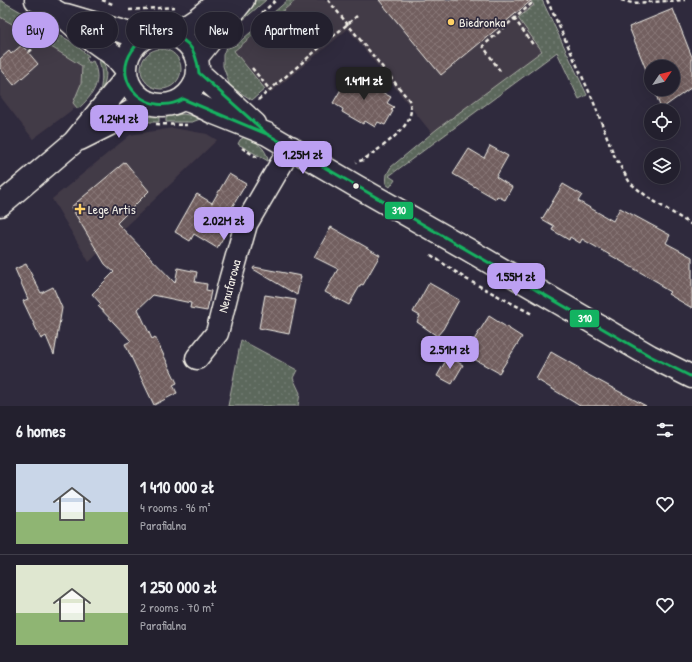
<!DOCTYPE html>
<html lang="en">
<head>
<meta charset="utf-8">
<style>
	:root { --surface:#23202e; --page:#2b2836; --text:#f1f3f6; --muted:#a3a3aa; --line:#403e4a; --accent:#bca0f2 }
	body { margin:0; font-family:"Patrick Hand",sans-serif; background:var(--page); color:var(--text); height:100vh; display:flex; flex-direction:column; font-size:15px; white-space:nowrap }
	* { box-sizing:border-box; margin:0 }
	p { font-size:13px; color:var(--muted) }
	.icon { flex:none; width:22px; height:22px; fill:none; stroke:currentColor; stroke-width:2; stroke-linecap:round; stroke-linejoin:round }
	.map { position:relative; height:406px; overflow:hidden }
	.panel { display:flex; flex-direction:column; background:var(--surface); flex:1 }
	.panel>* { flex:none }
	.hud { position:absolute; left:12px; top:12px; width:400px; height:36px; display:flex; gap:8px }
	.needle { width:26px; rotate:55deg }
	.fabs { position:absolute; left:644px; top:60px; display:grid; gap:8px }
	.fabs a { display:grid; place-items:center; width:36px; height:36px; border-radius:50%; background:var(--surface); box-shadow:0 4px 16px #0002,0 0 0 1px var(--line); font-size:20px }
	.price { position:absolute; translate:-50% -34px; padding:0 9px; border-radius:8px; background:var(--accent); color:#111; font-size:13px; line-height:26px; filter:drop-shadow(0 1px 2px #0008) }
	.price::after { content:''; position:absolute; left:50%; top:24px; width:12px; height:9px; margin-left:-6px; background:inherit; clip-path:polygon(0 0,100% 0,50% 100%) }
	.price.active { background:#222; color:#fff }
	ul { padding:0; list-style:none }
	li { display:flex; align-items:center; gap:12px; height:100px; padding:0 16px }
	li+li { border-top:1px solid var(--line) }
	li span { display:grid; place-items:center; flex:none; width:112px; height:80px; border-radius:0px; color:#555 }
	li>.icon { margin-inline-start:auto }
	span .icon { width:48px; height:48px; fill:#fffc; stroke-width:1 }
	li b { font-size:17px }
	h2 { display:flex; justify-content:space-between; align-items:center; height:48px; padding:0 16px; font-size:17px }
	.chip { padding:0 14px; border-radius:18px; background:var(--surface); box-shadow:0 4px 16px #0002,0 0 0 1px var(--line); font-size:14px; line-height:36px }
	.chip.active { background:var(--accent); color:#111 }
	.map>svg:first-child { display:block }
	.built { fill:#433a47 }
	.grass { fill:url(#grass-dots); stroke:#a8aca2 }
	.building { fill:url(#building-cross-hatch); stroke:#f4f1e8 }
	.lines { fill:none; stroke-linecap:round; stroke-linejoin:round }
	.minor-casing { stroke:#f4f1e8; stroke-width:25 }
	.path { stroke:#f4f1e8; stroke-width:2.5; stroke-dasharray:4 3; stroke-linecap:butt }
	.minor { stroke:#2f2a3d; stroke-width:22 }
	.bus-1-casing { stroke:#2f2a3d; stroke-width:6 }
	.bus-1 { stroke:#13b361; stroke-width:3 }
	.poi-dot { fill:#ffd166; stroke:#2f2a3d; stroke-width:1.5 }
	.bus-dot { fill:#f4f1e8; stroke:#2f2a3d; stroke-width:1.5 }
	.labels { text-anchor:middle; stroke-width:3.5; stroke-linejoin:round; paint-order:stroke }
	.poi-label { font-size:13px; fill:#f4f1e8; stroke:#2f2a3d; text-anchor:start }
	.street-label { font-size:13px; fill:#f4f1e8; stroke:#2f2a3d }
	.line-badge { stroke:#2f2a3d; stroke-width:1.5 }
	.badge-label { font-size:11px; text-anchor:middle; font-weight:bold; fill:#fff }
</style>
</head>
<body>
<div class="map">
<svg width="692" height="406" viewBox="0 0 692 406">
	<defs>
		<pattern id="grass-dots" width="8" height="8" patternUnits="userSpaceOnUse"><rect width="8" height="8" fill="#5b675c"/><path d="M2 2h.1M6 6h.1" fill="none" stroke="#737d73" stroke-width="1.8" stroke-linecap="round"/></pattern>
		<pattern id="building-cross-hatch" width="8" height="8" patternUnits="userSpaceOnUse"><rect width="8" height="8" fill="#725f5f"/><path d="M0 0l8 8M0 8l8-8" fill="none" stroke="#877676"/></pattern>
	</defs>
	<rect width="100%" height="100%" fill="#2f2a3d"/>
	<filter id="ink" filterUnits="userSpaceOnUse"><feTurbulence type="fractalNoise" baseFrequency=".025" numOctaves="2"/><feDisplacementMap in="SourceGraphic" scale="8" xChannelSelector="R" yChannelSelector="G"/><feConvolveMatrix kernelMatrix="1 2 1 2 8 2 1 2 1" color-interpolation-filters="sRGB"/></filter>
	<g filter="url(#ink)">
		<path class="built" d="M 296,0 L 532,0 L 557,52 L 438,141 L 348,29 L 269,94 L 234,51 Z
			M 0,17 L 86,68 L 76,107 L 33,139 L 0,96 Z
			M 173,128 L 207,134 L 217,140 L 89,262 L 52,199 L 130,135 Z"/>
		<path class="grass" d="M 0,0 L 46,26 L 38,39 L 0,17 Z
			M 256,0 L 266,0 L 235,27 Z
			M 288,0 L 296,0 L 234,51 L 265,89 L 252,100 L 230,86 L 223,66 L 223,55 L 226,47 L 228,48 L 236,45 Z
			M 530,0 L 542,0 L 587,95 L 579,99 L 557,52 L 389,176 L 395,180 L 390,187 L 386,184 L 387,174 L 391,167 L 437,129 L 542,51 L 518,18 L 534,5 Z
			M 51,30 L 70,41 L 89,56 L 86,58 L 89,63 L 93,61 C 103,82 93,95 78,109 L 73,103 L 81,84 L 82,66 L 43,42 Z
			M141 69a20 20 0 1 1 40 0a20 20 0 1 1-40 0Z
			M 98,57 C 110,65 106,82 101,93 L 100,91 C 103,79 102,69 98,57 Z
			M 183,114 L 203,118 L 192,122 L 166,122 L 166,117 Z
			M 144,116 L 159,117 L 159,122 L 127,122 Z
			M 244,137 C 256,140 267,149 268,161 L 238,144 L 240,140 Z
			M 241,340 L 297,370 L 293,378 L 300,393 L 298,406 L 228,406 Z"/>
		<path class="building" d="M 379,0 L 532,0 L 441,75 Z
			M 673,9 L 692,57 L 692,87 L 661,109 L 654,89 L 673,89 L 673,67 L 651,67 L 651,82 L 629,27 Z
			M 22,45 L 38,64 L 14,85 L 0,68 L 0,59 L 9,51 L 11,54 Z
			M 351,75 L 362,81 L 370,78 L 379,81 L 378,90 L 391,97 L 387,103 L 394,107 L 391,110 L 393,111 L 385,125 L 378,122 L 375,127 L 365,121 L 363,124 L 342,112 L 343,109 L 333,103 L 347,79 L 348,79 Z
			M 490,146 L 508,156 L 496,177 L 512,187 L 505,200 L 497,196 L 496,199 L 453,174 L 469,149 L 484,158 Z
			M 125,162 L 149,191 L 117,223 L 175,283 L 178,268 L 197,272 L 195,282 L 207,284 L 206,290 L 211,291 L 207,311 L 190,308 L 191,303 L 153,295 L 138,309 L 152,339 L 155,337 L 177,383 L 173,385 L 177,393 L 154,405 L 125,344 L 131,341 L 98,306 L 101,304 L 92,294 L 114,272 L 105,264 L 71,207 Z
			M 229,174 L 246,184 L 229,212 L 236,216 L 217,248 L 194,234 L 190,241 L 175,232 L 196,195 L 197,194 L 212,203 Z
			M 563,184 L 582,195 L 578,201 L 613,221 L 620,208 L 670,235 L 666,243 L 692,257 L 692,308 L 668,294 L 670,292 L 660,286 L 661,284 L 582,239 L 580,243 L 570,237 L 569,240 L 552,230 L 554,226 L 542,219 Z
			M 331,227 L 380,255 L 363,285 L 361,284 L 349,305 L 325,292 L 338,269 L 314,257 Z
			M 26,264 L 41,293 L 53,287 L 62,308 L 54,355 L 46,336 L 41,339 L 23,301 L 28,299 L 15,269 Z
			M 254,267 L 301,276 L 297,295 L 253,269 Z
			M 429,283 L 459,300 L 443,329 L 437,336 L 417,322 L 420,316 L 413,312 Z
			M 265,295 L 296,300 L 289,334 L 259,328 Z
			M 489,316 L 522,337 L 499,373 L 465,354 Z
			M 551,352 L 579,368 L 579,370 L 646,406 L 580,406 L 536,379 Z
			M 448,357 L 463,365 L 452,384 L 437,376 Z"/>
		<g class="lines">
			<defs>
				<path id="minor" d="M 36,0 L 62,15 L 81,32 L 116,57 L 125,68
					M 66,15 L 144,38
					M126 69a36 36 0 1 1 72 0a36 36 0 1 1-72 0Z
					M 174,34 L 198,18 L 220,0
					M 197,57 L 243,0
					M 199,73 L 255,124
					M 183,99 L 192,102 L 214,113 L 267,134 L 356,186 L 467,249 L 650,356 L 692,377
					M 80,139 L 114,122 L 137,108 L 149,103
					M 0,205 L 74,142 L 127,77
					M 197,358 L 217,333 L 230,281 L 246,224 L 291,147"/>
			</defs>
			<use href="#minor" class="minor-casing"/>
			<path class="path" d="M 102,0 L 115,5
				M 328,0 L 409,100 C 410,105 412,110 410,115 C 406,132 377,150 363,160 L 356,162
				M 547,0 L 592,98 L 614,155 L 630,183 L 649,198 L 692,225
				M 621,0 L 632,3 L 685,0
				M 129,10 L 174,7
				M 262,13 L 276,0
				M 514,18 L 534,46
				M 29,52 L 41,41 L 48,30
				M 252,68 L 270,90
				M 500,71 L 483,46 L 531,4 L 527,0
				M 258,100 L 357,16
				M 156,124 L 187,125
				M 242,148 L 260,159
				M 431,255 L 466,279 L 532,314"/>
			<use href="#minor" class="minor"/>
			<defs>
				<path id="bus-1" d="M 159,33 C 186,36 196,46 199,73 L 267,134 L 183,99 C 150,118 110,84 132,51 C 136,45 140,39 147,36 C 151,34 155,34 159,33 Z
					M 267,134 L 650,356 L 692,377"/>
			</defs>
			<use href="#bus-1" class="bus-1-casing"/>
			<use href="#bus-1" class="bus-1"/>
		</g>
	</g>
	<g class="poi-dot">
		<circle cx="451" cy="22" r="4"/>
		<path d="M78 203h4v4h4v4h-4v4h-4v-4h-4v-4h4z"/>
	</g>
	<circle class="bus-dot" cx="356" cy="186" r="3.5"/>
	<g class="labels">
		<g class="poi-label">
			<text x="459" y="27">Biedronka</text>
			<text x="88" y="214">Lege Artis</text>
		</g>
		<g class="street-label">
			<text transform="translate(229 286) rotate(-75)" y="5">Nenufarowa</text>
		</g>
	</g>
	<g class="line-badge">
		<rect x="384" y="201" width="30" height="19" rx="4" fill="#13b361"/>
		<rect x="569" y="309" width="31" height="19" rx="4" fill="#13b361"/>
	</g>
	<g class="badge-label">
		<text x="399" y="214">310</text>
		<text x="585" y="322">310</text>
	</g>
</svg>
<div class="fabs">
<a><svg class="needle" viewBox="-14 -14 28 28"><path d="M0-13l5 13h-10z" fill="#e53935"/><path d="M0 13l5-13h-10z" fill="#a3a3aa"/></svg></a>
<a><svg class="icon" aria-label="locate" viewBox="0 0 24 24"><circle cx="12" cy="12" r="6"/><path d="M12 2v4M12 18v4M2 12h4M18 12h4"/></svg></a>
<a><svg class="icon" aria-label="layers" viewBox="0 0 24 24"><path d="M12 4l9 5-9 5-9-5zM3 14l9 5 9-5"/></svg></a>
</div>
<b class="price active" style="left:364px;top:101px">1.41M zł</b>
<b class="price" style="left:119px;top:139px">1.24M zł</b>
<b class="price" style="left:303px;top:175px">1.25M zł</b>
<b class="price" style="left:224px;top:241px">2.02M zł</b>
<b class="price" style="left:516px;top:297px">1.55M zł</b>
<b class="price" style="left:450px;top:370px">2.51M zł</b>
<div class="hud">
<a class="chip active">Buy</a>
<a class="chip">Rent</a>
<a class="chip">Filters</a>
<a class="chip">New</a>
<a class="chip">Apartment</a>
</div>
</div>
<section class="panel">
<h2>6 homes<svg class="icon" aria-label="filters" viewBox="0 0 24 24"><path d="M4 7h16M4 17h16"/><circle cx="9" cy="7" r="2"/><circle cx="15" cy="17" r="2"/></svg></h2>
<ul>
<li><span style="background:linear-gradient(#c9d6e8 60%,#8fb573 0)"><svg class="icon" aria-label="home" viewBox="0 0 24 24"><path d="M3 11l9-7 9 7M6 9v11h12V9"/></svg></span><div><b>1 410 000 zł</b><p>4 rooms · 96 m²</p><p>Parafialna</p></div><svg class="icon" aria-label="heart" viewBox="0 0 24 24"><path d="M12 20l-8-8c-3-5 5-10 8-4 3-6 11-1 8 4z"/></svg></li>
<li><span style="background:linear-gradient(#dfe7d0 60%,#8fb573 0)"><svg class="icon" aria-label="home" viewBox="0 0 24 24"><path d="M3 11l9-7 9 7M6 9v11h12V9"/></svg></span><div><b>1 250 000 zł</b><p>2 rooms · 70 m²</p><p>Parafialna</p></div><svg class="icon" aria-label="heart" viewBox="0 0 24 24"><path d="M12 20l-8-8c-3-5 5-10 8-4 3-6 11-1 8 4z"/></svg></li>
</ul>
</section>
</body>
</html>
